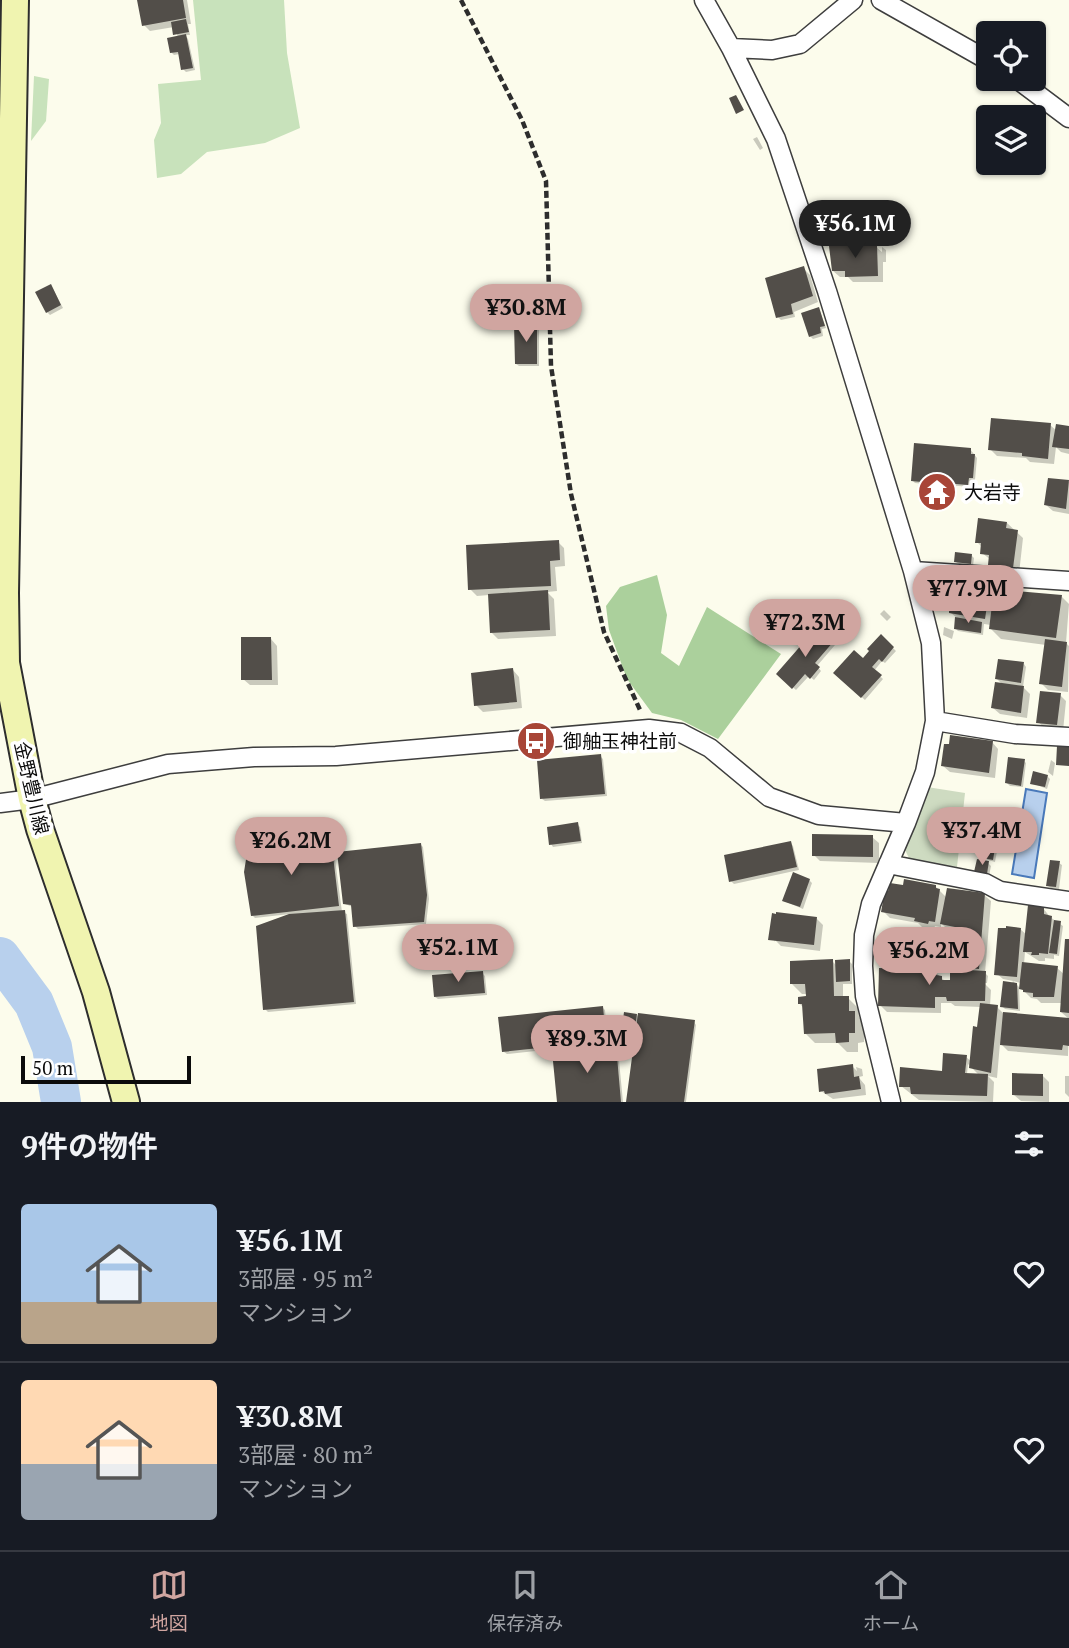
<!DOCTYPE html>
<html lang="ja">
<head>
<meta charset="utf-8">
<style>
	:root { --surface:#171b24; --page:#242831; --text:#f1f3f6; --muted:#9ea1a6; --line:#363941; --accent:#d0a5a0 }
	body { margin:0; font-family:"PT Serif","Noto Sans JP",serif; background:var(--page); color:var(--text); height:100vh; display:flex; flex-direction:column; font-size:26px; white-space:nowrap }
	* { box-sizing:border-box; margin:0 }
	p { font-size:23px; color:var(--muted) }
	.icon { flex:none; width:38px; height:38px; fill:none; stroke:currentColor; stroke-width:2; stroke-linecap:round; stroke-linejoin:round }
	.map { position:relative; height:1102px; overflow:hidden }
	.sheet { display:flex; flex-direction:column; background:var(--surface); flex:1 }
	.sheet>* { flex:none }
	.fabs { position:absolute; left:976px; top:21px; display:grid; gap:14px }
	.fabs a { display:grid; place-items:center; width:70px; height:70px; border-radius:7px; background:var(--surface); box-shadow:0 2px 5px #0004; font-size:35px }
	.scale { position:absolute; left:21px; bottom:18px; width:170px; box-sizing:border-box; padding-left:7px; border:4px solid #0b0b0b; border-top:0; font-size:19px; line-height:24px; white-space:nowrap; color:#0b0b0b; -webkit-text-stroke:5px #fff; paint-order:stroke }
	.price { position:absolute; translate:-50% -60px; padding:0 16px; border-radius:24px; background:var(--accent); color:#111; font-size:23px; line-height:46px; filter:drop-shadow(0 2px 4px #0008) }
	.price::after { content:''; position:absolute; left:50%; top:42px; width:21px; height:16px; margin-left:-10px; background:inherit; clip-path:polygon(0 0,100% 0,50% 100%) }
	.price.active { background:#222; color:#fff }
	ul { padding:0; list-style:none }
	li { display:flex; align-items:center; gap:21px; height:175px; padding:0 21px }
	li+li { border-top:2px solid var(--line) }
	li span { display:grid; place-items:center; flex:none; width:196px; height:140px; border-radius:7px; color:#555 }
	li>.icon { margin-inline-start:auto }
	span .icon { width:84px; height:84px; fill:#fffc; stroke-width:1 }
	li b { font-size:30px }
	h2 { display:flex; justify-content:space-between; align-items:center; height:84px; padding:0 21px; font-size:30px }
	.menu { display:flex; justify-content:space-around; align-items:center; height:98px; border-top:2px solid var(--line); background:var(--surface); font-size:19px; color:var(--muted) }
	.menu a { display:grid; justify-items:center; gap:4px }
	.menu .active { color:var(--accent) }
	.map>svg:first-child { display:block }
	.green { fill:#c8e2bb }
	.forest { fill:#abd09c }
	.cemetery { fill:#cedbc1 }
	.water { fill:#b8d0ed; stroke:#4979ba; stroke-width:2 }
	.shadow { fill:#0003; fill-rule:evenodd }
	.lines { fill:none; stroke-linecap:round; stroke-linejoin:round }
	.river { stroke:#b8d0ed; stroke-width:40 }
	.building { fill:#524e49 }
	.minor-casing { stroke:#3e3e3e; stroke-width:21 }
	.secondary-casing { stroke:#2d2d2d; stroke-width:30 }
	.path { stroke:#2d2d2d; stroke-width:4.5; stroke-dasharray:7 3.5; stroke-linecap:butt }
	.minor { stroke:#fff; stroke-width:18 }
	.secondary { stroke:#f0f4b0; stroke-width:26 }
	.labels { text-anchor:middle; stroke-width:7; stroke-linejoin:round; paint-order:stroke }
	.poi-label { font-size:19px; fill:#0b0b0b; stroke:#fff; text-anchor:start }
	.street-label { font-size:19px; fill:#0b0b0b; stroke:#fff }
</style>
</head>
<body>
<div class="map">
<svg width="1069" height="1102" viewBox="0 0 1069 1102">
	<rect width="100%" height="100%" fill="#fcfcec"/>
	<path class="green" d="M 193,0 L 284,0 L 287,53 L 300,128 L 265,143 L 207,152 L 181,174 L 157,178 L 154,140 L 161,123 L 158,84 L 201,80 Z
		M 34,76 L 49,79 L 46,121 L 31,141 Z"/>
	<path class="forest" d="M 657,575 L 667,615 L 661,653 L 679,666 L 707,607 L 781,654 L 718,739 L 681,720 L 652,713 L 627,679 L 609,630 L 606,606 L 620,587 Z"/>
	<path class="cemetery" d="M 927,787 L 965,793 L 957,867 L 910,860 L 905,850 Z"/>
	<path class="water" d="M 1026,789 L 1047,793 L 1034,878 L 1012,874 Z"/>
	<path class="shadow" d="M 139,0 L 187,0 L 191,24 L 188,24 L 190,35 L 185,35 L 188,39 L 195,70 L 186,72 L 183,69 L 180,54 L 174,55 L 171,52 L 178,37 L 174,27 L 150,31 L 144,25 Z
		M 757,137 L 763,148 L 760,150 L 753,139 Z
		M 892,210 L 895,213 L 893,234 L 875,233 L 872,230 Z
		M 876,247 L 882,252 L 882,247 L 886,250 L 886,262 L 883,262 L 883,282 L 853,282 L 848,277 L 840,277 L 833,271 Z
		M 803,268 L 810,275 L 818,302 L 794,312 L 795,317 L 781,320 L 778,317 Z
		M 53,289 L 63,308 L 50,315 L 47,312 Z
		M 819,309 L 826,328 L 822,329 L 823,336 L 813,339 L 810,336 Z
		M 536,325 L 539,328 L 539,366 L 519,366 L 516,364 Z
		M 1050,425 L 1057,431 L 1069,428 L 1069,454 L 1061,452 L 1056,447 L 1054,464 L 1030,462 L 1026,458 L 997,456 L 990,449 Z
		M 970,449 L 977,458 L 975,480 L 971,480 L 970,487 L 947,485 L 946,490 L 927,489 L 924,484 L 915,483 L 912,480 Z
		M 1050,480 L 1069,482 L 1069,514 L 1053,511 L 1046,505 Z
		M 1007,523 L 1023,538 L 1019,574 L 996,571 L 990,565 L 991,560 L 982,553 L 982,547 L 977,542 Z
		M 558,542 L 564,548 L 565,566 L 555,567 L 557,591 L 547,592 L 554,599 L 556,636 L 498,639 L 491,632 L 489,595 L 477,596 L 470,589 Z
		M 971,555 L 974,558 L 973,566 L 959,564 L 956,562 Z
		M 989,588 L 995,594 L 1061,596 L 1069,604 L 1066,643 L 1069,646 L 1068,692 L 1048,690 L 1041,683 L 1046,645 L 1001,639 L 991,629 L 991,625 L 984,624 L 983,635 L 958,631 L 955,628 L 957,618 L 951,613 Z
		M 884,610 L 891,617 L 887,621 L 880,614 Z
		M 944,627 L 954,631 L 952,639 L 943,635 Z
		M 817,629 L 835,645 L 817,666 L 821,671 L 814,680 L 809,676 L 796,690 L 778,674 Z
		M 881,636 L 896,651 L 885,663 L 882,661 L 874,671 L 883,679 L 865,700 L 835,673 L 863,660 Z
		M 271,639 L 277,646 L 278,685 L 250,685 L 243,679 Z
		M 1024,664 L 1026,667 L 1023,687 L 1030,694 L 1027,718 L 1000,714 L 993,708 L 1003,685 L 997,679 Z
		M 513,670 L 519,677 L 522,708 L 483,712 L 476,705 Z
		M 1060,695 L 1066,701 L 1063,731 L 1045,728 L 1038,722 Z
		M 992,742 L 998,749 L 995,778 L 950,772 L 943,766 Z
		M 600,756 L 603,759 L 607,796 L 545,801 L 542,799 Z
		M 1051,760 L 1055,763 L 1053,776 L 1048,772 Z
		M 1024,761 L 1026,763 L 1023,787 L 1010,786 L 1007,783 Z
		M 1047,776 L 1050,779 L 1047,789 L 1032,783 Z
		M 1002,819 L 1009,822 L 1007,835 L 1000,832 Z
		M 577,824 L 580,827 L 582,843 L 553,847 L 551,844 Z
		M 872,837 L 879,843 L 879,863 L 820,861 L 814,855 Z
		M 330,841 L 333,844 L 342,912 L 347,914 L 356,1004 L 268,1012 L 265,1009 L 290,914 L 255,918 L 252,915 Z
		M 791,843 L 793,846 L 799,870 L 734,884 L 731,881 Z
		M 420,844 L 423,847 L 429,899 L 426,924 L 358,929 L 355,926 L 353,907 L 345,904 Z
		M 995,844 L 998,846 L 995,862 L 988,860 L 985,858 Z
		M 988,863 L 991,866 L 989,876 L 976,872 Z
		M 1059,863 L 1062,865 L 1059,889 L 1051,888 L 1048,886 Z
		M 809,880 L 812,883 L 803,909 L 784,901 Z
		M 935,886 L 947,898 L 984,895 L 991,901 L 985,973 L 988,976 L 987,983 L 984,983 L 991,990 L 990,1006 L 997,1007 L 1004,1014 L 1069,1020 L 1068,1056 L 1008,1051 L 1000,1043 L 997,1078 L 988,1076 L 994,1082 L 993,1102 L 919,1100 L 901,1086 L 941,1073 L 966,1057 L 972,1062 L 979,1028 L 981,1007 L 955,1006 L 951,1003 L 941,1003 L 941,1013 L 887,1012 L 880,1005 L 935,972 L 946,982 L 954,982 L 965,972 L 959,966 L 962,933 L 948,930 L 941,923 L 941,927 L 935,926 L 934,929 L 922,927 L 918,923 L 890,918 L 883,911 ZM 968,1064 L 979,1075 L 967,1074 Z
		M 1043,908 L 1050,917 L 1063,926 L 1059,956 L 1054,955 L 1054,959 L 1045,958 L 1045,961 L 1039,961 L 1025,952 L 1024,964 L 1057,968 L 1065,975 L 1069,953 L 1069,1019 L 1061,1012 L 1062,1003 L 1041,1003 L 1037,999 L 1031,998 L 1021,988 L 1021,983 L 1013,981 L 1019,987 L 1020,1011 L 1005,1009 L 1002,1006 L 1013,981 L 1003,979 L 996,973 L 1020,929 L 1027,935 Z
		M 816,918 L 823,925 L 820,951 L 781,946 L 775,940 L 774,942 L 776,924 Z
		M 944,936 L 947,939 L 946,954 L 940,954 L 937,951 Z
		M 832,961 L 837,966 L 849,961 L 852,964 L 852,984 L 843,984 L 843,998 L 848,998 L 858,1008 L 859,1017 L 864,1023 L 864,1042 L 858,1043 L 858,1052 L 847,1052 L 838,1043 L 815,1043 L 805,1033 L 804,1008 L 799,1003 L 808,998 L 808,994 L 802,994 L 792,984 Z
		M 482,973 L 485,976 L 487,995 L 438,999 L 435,997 Z
		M 602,1007 L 605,1010 L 608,1043 L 561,1048 L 562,1052 L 615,1047 L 618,1050 L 623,1102 L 558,1102 L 554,1049 L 507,1054 L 504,1052 Z
		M 625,1014 L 694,1022 L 696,1025 L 686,1102 L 629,1102 L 636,1046 L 624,1044 L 622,1042 Z
		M 852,1066 L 857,1071 L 856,1067 L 862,1069 L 863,1076 L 859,1077 L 860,1079 L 865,1085 L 866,1095 L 833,1099 L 821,1091 Z
		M 1042,1075 L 1049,1082 L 1049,1102 L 1021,1101 L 1014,1095 Z
		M 1065,1076 L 1069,1076 L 1069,1097 L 1065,1093 Z"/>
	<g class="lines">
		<path class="river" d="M 0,957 L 34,1003 L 52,1047 L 61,1102"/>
	</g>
	<path class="building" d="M 137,0 L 183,0 L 186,18 L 142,26 Z
		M 186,19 L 189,32 L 173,35 L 171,22 Z
		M 186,34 L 193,68 L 181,70 L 178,52 L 170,53 L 167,38 Z
		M 736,95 L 744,110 L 736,114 L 729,98 Z
		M 872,207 L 893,208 L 891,232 L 870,231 Z
		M 877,245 L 878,276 L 845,277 L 845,271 L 832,271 L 829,246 Z
		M 804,266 L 813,296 L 791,304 L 793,314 L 776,318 L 765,278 Z
		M 51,284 L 61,305 L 46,313 L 35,292 Z
		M 819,307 L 825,326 L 820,327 L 821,333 L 809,337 L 801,313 Z
		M 514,324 L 537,324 L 537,364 L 515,364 Z
		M 991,418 L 1051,423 L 1048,459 L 1022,456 L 1022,453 L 988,450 Z
		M 1056,424 L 1069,426 L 1069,449 L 1052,447 Z
		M 914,443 L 971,448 L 971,454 L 975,454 L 973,478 L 969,478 L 968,485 L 944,483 L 944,488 L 922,487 L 922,482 L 911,481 Z
		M 1048,478 L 1069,480 L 1066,509 L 1044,505 Z
		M 978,518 L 1007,522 L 1006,528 L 1018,530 L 1013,568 L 988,565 L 989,555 L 980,554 L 981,543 L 975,543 Z
		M 559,540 L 560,560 L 550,561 L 551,586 L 468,590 L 466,545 Z
		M 955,552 L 972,554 L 971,564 L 954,562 Z
		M 954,581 L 990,586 L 985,619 L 949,613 L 949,592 L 952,591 Z
		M 994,589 L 1062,595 L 1056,638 L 989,629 Z
		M 548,590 L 550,630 L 490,633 L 488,594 Z
		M 955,617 L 982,622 L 981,633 L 954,629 Z
		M 817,627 L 834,641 L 815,663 L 820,667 L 810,679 L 805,674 L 792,689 L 776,674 Z
		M 881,634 L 894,647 L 882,662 L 879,659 L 872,667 L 882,675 L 861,698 L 833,673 L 854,650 L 863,658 L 869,651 L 867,649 Z
		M 241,637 L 271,637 L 272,680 L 241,680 Z
		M 1045,639 L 1067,642 L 1062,687 L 1039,684 Z
		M 998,659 L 1024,662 L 1021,683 L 995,679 Z
		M 513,668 L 517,702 L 474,706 L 471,673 Z
		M 995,682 L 1024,686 L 1021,713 L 991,708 Z
		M 1040,691 L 1061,693 L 1057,725 L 1036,723 Z
		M 950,735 L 993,741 L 989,773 L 941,766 L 944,744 L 949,744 Z
		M 1057,746 L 1069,747 L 1069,766 L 1056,765 Z
		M 601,754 L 605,794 L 540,799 L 537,760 Z
		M 1008,757 L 1025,759 L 1021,786 L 1005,783 Z
		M 1033,771 L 1048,775 L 1045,787 L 1030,784 Z
		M 578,822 L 581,841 L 549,845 L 547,827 Z
		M 812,834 L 873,835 L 873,857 L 812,856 Z
		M 331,839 L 339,906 L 251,916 L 244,872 L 248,847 Z
		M 986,840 L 996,842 L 993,860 L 983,858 Z
		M 791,841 L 797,867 L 729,882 L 724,855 Z
		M 421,843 L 427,895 L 424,922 L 353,927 L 351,905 L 343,904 L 337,852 Z
		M 977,859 L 989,861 L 987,874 L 974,872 Z
		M 1050,860 L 1060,861 L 1056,887 L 1046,886 Z
		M 793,872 L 810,879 L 800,907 L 782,901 Z
		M 904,879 L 936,885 L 936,888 L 940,889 L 935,922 L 929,921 L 928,924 L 914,921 L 915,918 L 881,912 L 885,890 L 888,891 L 890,883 L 903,885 Z
		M 947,888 L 985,893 L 979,969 L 957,967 L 960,928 L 940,924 Z
		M 1028,905 L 1044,907 L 1044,914 L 1052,916 L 1048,954 L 1039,953 L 1039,955 L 1031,955 L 1032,952 L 1023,952 Z
		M 345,910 L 354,1002 L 263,1010 L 256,926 L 289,914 Z
		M 776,912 L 817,917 L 814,945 L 768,940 L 772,913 L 776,914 Z
		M 1054,920 L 1061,921 L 1057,954 L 1049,953 Z
		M 1006,926 L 1021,928 L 1017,977 L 994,975 L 998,928 L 1006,928 Z
		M 936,934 L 945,934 L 944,952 L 936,952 Z
		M 1065,939 L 1069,939 L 1069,1013 L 1060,1012 Z
		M 833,959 L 834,996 L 849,996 L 849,1011 L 855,1011 L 855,1033 L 849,1033 L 849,1042 L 836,1043 L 835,1033 L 804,1034 L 802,1004 L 798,1004 L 798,997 L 806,996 L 805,984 L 790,984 L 790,961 Z
		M 850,959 L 850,981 L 836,982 L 835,960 Z
		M 1022,962 L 1058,966 L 1054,997 L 1033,997 L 1033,993 L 1023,992 L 1023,990 L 1019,989 Z
		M 879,968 L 936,970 L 936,975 L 942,976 L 942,980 L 950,980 L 950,969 L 986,971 L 985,1001 L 947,1001 L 946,997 L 935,997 L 935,1008 L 878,1006 Z
		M 483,971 L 485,993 L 434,997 L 432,975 Z
		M 1003,981 L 1017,983 L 1018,1009 L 1000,1007 Z
		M 980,1003 L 998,1005 L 991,1073 L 969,1068 L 973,1026 L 977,1027 Z
		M 603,1006 L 606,1041 L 502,1052 L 498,1017 Z
		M 624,1012 L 637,1014 L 633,1044 L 620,1042 Z
		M 1003,1012 L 1069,1018 L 1069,1046 L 1063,1045 L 1062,1050 L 1000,1045 Z
		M 638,1013 L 695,1020 L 684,1102 L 626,1102 Z
		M 616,1045 L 621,1102 L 557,1102 L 552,1051 Z
		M 943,1053 L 967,1055 L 965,1073 L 988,1074 L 987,1096 L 911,1094 L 910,1087 L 899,1087 L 900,1067 L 942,1071 Z
		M 853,1064 L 854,1077 L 859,1076 L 861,1089 L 825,1094 L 824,1091 L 819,1092 L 817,1069 Z
		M 1012,1073 L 1043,1074 L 1043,1096 L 1012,1095 Z"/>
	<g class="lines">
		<defs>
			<path id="minor" d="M 704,0 L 731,48 L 776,139 L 827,291 L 913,571 L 931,643 L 935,721 L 925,772 L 906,823 L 871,904 L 864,935 L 863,966 L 865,996 L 891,1102
				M 881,0 L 989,61
				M 731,48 L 772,50 L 800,44 L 853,0
				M 1017,79 L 1069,118
				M 913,571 L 1069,581
				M 935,721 L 1015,734 L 1069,737
				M 0,803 L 32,799 L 168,764 L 254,757 L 336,756 L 649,729 L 681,733 L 710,748 L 769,797 L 819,815 L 906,823
				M 888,864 L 985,883 L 1000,891 L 1069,901"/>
			<path id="secondary" d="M 15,0 L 5,593 L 6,663 L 32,799 L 40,829 L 96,992 L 126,1102"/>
		</defs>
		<use href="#minor" class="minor-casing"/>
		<use href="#secondary" class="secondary-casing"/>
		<path class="path" d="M 461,0 L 522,120 L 546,181 L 551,366 L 571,494 L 604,632 L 641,712"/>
		<use href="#minor" class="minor"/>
		<use href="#secondary" class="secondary"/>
	</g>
	<defs>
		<symbol id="temple-disc" viewBox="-11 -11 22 22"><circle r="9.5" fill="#a84537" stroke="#fff"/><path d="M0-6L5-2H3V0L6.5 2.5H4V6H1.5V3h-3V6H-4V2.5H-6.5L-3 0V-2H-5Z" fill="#fff"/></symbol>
		<symbol id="bus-disc" viewBox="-11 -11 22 22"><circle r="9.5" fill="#a84537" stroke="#fff"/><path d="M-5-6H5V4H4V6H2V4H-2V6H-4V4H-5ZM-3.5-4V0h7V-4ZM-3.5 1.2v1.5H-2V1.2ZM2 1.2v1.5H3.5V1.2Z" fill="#fff"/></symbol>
	</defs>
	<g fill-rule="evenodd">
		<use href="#temple-disc" x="915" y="470" width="44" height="44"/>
		<use href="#bus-disc" x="514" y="719" width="44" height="44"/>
	</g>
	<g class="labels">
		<g class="poi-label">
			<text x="964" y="499">大岩寺</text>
			<text x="563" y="748">御舳玉神社前</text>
		</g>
		<g class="street-label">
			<text transform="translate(32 788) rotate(77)" y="7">金野豊川線</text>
		</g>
	</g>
</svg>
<div class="fabs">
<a><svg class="icon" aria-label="locate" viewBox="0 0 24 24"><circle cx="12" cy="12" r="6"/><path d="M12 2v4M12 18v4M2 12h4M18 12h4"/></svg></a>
<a><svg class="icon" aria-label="layers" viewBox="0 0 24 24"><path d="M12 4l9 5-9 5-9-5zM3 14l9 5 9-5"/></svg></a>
</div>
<div class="scale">50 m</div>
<b class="price active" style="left:855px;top:260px">¥56.1M</b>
<b class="price" style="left:526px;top:344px">¥30.8M</b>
<b class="price" style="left:968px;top:625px">¥77.9M</b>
<b class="price" style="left:805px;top:659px">¥72.3M</b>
<b class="price" style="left:982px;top:867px">¥37.4M</b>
<b class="price" style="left:291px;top:877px">¥26.2M</b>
<b class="price" style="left:458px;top:984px">¥52.1M</b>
<b class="price" style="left:929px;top:987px">¥56.2M</b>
<b class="price" style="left:587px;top:1075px">¥89.3M</b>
</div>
<section class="sheet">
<h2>9件の物件<svg class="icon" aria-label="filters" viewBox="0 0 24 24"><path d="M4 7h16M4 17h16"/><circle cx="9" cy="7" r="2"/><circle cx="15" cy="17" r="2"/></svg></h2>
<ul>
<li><span style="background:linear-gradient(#a9c7e8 70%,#b9a48a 0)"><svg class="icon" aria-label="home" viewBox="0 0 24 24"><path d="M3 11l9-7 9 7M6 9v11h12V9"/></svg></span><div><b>¥56.1M</b><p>3部屋 · 95 m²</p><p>マンション</p></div><svg class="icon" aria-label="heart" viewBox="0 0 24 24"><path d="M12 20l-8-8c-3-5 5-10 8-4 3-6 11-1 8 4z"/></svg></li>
<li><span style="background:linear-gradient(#ffd9b3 60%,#9aa5b1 0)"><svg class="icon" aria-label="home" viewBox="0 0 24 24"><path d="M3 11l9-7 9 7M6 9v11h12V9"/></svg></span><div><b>¥30.8M</b><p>3部屋 · 80 m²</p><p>マンション</p></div><svg class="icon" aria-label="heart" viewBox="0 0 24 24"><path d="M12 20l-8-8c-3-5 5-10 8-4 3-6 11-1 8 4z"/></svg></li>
</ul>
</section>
<nav class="menu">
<a class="active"><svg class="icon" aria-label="map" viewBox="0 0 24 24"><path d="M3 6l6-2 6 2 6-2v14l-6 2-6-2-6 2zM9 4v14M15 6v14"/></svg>地図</a>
<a><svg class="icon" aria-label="saved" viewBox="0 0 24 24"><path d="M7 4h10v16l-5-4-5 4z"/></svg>保存済み</a>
<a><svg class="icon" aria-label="home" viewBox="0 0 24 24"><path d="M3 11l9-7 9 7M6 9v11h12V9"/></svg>ホーム</a>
</nav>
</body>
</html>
